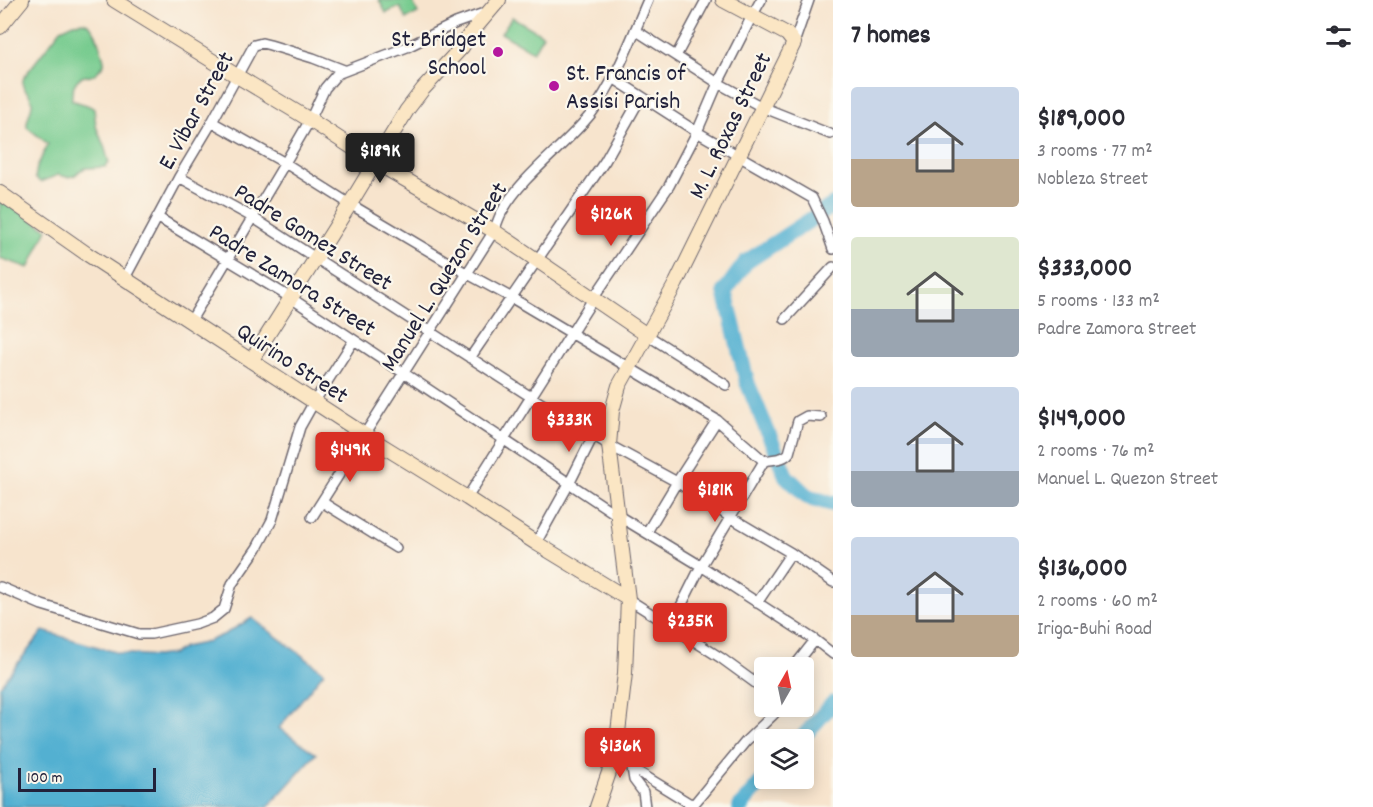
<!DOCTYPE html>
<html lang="en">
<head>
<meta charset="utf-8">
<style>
	:root { --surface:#fff; --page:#f7f7f7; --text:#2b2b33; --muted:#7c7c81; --accent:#d93025 }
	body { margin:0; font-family:Dekko,sans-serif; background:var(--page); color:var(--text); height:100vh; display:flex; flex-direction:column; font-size:22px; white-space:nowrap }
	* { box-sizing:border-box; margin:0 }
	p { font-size:20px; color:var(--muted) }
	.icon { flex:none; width:33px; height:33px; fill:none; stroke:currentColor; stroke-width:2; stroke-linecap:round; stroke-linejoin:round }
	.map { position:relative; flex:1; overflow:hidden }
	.side { display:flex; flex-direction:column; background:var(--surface); width:540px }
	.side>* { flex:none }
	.needle { width:39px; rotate:9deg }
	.controls { position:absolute; left:754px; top:657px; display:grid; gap:12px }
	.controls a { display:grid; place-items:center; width:60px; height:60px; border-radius:6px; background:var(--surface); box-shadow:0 3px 15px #0003; font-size:30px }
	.scale { position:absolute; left:18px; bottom:15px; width:138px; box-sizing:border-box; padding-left:6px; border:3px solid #22223b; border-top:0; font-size:16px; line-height:21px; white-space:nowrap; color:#22223b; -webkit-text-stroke:4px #fbf7ec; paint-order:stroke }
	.price { position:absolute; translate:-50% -51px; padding:0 14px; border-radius:6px; background:var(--accent); color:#fff; font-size:20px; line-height:39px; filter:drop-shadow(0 2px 3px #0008) }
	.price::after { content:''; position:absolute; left:50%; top:36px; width:18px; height:14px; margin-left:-9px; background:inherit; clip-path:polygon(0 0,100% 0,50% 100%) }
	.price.current { background:#222; color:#fff }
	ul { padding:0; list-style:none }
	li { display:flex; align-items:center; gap:18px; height:150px; padding:0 18px }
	li span { display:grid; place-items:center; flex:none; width:168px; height:120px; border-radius:6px; color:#555 }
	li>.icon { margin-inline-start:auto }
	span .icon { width:72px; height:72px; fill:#fffc; stroke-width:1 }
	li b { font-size:26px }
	h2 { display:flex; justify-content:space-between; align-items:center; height:72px; padding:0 18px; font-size:26px }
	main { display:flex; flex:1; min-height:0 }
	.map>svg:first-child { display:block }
	.green { fill:#76cb8e; stroke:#4c7664; stroke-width:1.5 }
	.water { fill:#53b0d1; stroke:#3a6986; stroke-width:1.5 }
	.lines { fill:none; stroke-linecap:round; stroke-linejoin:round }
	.river { stroke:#53b0d1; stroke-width:16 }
	.street-casing { stroke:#6d666e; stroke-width:12 }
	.secondary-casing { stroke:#6d666e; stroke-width:16 }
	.street { stroke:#fff; stroke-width:9 }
	.secondary { stroke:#fbe6c4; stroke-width:14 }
	.poi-dot { fill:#b5179e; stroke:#fbf7ec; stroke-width:2 }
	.labels { text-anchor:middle; stroke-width:4.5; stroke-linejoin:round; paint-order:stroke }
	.poi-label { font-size:24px; fill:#22223b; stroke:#fbf7ec; text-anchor:end }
	.street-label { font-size:24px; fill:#22223b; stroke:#fbf7ec }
</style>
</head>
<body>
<main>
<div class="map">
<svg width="833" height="807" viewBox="0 0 833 807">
	<rect width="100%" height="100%" fill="#fbf7ec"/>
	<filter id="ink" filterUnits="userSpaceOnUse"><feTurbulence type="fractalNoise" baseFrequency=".0167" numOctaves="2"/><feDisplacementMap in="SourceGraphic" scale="12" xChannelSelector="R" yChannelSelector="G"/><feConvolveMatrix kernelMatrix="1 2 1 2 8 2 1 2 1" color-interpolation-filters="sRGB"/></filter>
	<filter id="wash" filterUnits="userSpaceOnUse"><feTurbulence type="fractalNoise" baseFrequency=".008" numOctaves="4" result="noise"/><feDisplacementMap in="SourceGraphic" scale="24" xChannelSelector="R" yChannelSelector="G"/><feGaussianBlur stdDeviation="1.35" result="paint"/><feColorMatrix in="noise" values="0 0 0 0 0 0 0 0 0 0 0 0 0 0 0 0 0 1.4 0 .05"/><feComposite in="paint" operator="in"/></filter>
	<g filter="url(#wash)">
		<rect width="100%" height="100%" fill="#f7e4cd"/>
		<path class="green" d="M 379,0 L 412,0 L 418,13 L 406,19 L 400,7 L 386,13 Z
			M 512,17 L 543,35 L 533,52 L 501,33 Z
			M 83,22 C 97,25 100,48 104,60 L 104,64 C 101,68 97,73 93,75 C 84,79 91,74 82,77 C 74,80 71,92 72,100 C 79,104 88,103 94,109 L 96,126 L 105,149 L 109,163 L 105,167 L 86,168 L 81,170 L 74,176 L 67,177 L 58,175 L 40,182 L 35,178 L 37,167 L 48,144 L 27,127 C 26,118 32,111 32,103 C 32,90 18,92 24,77 L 61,29 L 74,23 Z
			M 0,198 L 47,229 L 29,268 L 0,258 Z"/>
		<path class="water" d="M 252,618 L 324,672 L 279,728 L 316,754 L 268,807 L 0,807 L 0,686 L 43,631 L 119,653 L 156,656 L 173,654 L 184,647 L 204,643 L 225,634 Z"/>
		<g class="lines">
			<path class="river" d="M 833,205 L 746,262 L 725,291 L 747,382 L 786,476 L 808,497 L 833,504
				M 800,740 L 833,703
				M 740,807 L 765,778"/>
		</g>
	</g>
	<g filter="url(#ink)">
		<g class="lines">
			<defs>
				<path id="street" d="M 635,30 L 718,83 L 762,107 L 830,134
					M 794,43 L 809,0
					M 676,56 L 706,0
					M 613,78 L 697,132 L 812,198 L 823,221 L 833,249
					M 212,122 L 285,163 L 350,204 L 466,273 L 512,298 L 717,420 L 764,461
					M 179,177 L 252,217 L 531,397 L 609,445 L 677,482 L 730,517 L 791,553 L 833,582
					M 157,217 L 291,298 L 617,515 L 701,566 L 815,640 L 833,654
					M 125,278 L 179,177 L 212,122 L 254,45 L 262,43 L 270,45 L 313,58 L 344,70
					M 785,319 L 833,267
					M 190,322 L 285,163 L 310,120 L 325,88 L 337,74 L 407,47 L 456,23 L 487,12
					M 647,335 L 726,385
					M 470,358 L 605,161 L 641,97
					M 764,461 C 773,459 784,460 789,453 L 798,421 L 807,416 L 821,417
					M 467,498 L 593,299 L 669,186 L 697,132 L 718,83 L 752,16 L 761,0
					M 322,502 L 396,548
					M 312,517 L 494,231 C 497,224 499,216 503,210 C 523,175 564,147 590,115 C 616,81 631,39 648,0
					M 647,532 L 677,482 L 717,420
					M 536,543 L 570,482 L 593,436
					M 0,587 L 42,605 L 139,634 L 151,634 L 197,624 L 213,618 L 224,609 L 232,584 L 257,548 L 272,520 L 300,427 L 314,402 L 354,340
					M 628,599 L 721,658 L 765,690
					M 757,603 L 791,553
					M 671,626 L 701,566 L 764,461
					M 793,668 L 815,640
					M 617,741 L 625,751 L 632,768 L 634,780 L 643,792 L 645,807
					M 632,768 L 689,803 L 694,804 L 746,741 L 774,714 L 777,706"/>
				<path id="secondary" d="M 114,0 L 237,76 L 310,120 L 375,162 L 494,231 L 647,335
					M 0,27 L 22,0
					M 0,193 L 87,254 L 365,435 L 467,498 L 536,543 L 628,599
					M 251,361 L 350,204 L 407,110 L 423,89 L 462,47 L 470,34 L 499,0
					M 597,807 L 613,761 L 617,741 L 625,673 L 628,599 L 609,445 L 612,411 L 619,386 L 676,283 L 794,43 L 787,34 L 723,0"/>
			</defs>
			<use href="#street" class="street-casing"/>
			<use href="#secondary" class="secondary-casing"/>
			<use href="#street" class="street"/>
			<use href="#secondary" class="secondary"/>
		</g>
	</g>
	<g class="poi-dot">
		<circle cx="498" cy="52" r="6"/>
		<circle cx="554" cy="86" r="6"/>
	</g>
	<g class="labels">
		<g class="poi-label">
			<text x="486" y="46">St. Bridget<tspan x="486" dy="28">School</tspan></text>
			<text x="566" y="80" text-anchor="start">St. Francis of<tspan x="566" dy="28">Assisi Parish</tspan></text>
		</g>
		<g class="street-label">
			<text transform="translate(195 110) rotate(-61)" y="8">E. Vibar Street</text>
			<text transform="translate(729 125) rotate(-64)" y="8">M. L. Roxas Street</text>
			<text transform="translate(314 236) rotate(32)" y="8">Padre Gomez Street</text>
			<text transform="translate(443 276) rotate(-58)" y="8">Manuel L. Quezon Street</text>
			<text transform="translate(293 279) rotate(32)" y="8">Padre Zamora Street</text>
			<text transform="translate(293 362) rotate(33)" y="8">Quirino Street</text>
		</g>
	</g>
</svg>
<div class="controls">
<a><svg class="needle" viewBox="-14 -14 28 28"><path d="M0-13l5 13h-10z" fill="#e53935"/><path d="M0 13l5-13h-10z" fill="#7c7c81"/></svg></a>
<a><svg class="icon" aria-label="layers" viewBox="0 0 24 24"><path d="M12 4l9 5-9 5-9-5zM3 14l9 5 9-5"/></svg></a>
</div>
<div class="scale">100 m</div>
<b class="price current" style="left:380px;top:184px">$189K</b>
<b class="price" style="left:611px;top:247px">$126K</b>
<b class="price" style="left:569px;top:453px">$333K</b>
<b class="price" style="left:350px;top:483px">$149K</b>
<b class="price" style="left:715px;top:523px">$181K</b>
<b class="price" style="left:690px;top:654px">$235K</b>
<b class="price" style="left:620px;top:779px">$136K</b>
</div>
<section class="side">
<h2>7 homes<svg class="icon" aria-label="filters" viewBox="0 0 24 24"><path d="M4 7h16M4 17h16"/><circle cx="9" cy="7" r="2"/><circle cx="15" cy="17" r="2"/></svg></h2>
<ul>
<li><span style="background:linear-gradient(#c9d6e8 60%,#b9a48a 0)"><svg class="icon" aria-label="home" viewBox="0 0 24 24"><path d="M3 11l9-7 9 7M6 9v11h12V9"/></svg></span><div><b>$189,000</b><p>3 rooms · 77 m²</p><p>Nobleza Street</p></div></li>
<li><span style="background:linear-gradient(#dfe7d0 60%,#9aa5b1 0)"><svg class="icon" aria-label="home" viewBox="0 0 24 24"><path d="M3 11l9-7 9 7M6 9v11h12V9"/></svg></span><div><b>$333,000</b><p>5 rooms · 133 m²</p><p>Padre Zamora Street</p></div></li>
<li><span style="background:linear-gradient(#c9d6e8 70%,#9aa5b1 0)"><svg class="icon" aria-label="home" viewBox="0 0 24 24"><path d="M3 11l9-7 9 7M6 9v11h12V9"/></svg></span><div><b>$149,000</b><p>2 rooms · 76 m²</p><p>Manuel L. Quezon Street</p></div></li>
<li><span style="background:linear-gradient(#c9d6e8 65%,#b9a48a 0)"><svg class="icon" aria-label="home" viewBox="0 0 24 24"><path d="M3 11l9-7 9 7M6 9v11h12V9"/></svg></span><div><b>$136,000</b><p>2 rooms · 60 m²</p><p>Iriga-Buhi Road</p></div></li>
</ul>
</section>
</main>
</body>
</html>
